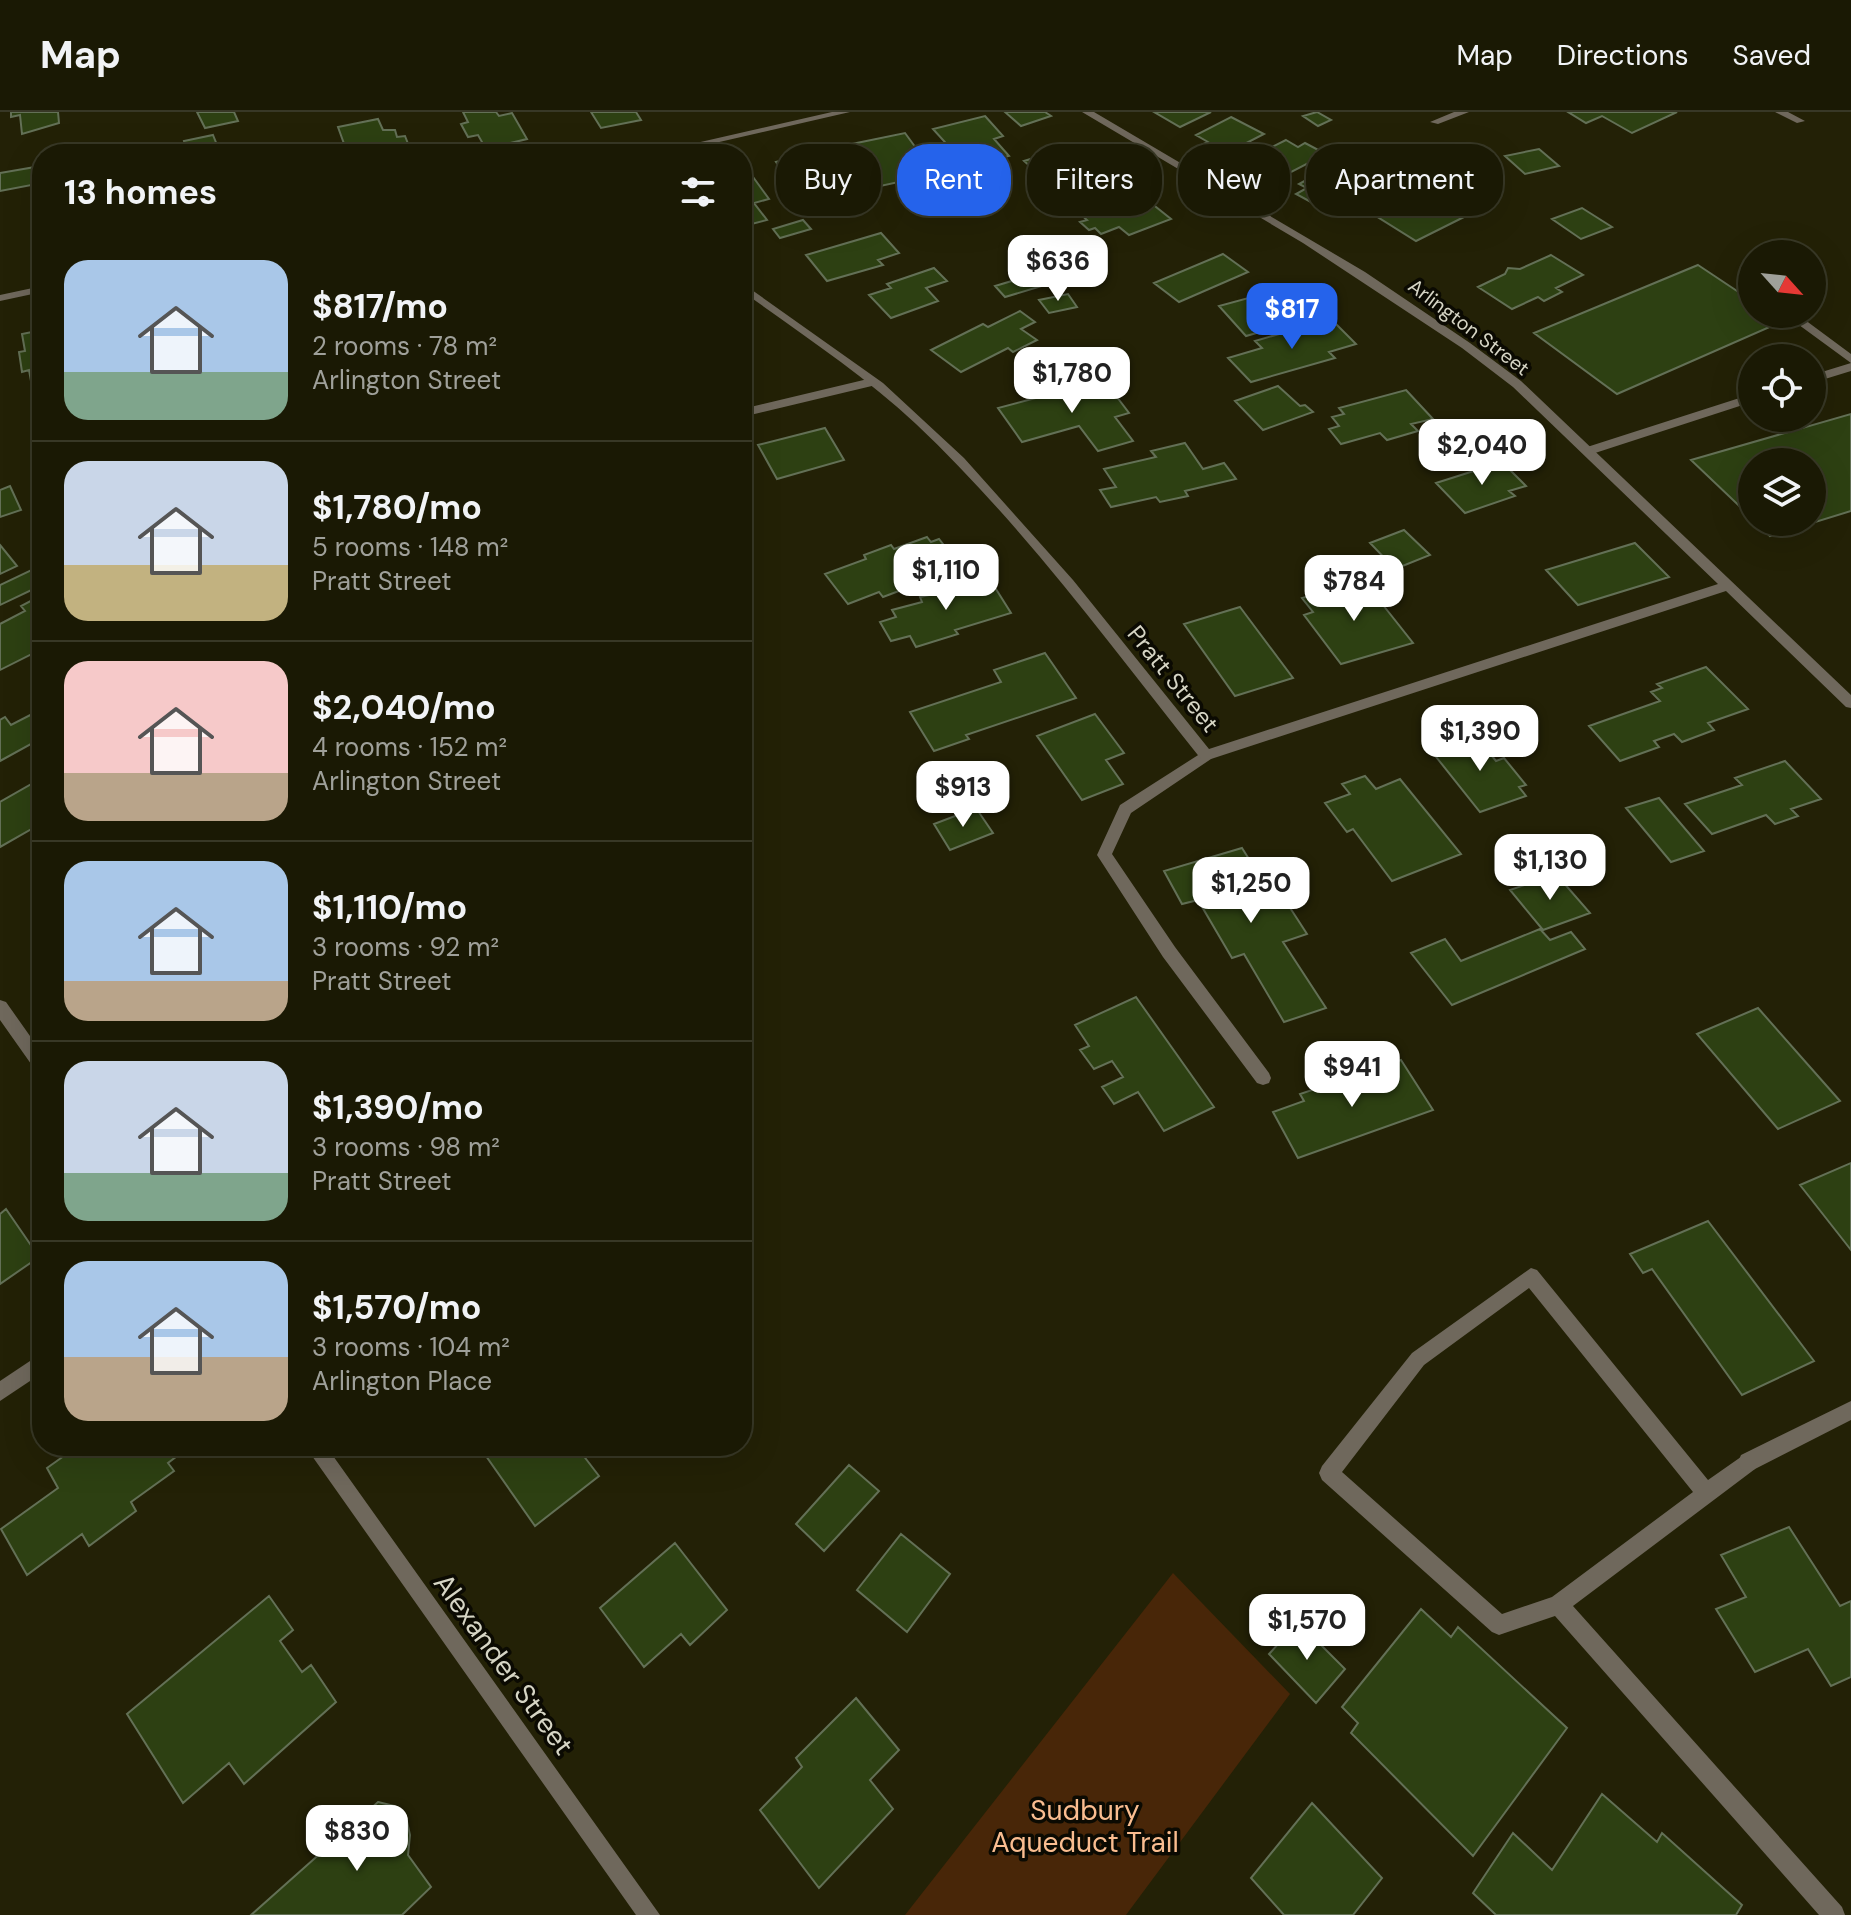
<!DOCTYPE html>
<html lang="en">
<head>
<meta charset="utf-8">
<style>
	:root { --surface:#1a1904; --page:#272613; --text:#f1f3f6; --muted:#9fa09a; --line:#383826; --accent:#2563eb }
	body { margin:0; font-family:"DM Sans",sans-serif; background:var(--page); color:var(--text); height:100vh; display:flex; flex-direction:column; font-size:30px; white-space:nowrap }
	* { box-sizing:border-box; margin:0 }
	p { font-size:26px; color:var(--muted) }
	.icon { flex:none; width:44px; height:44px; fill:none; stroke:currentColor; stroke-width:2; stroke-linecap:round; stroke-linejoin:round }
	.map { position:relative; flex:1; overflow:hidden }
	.panel { position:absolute; left:32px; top:32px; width:720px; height:1312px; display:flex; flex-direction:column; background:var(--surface); border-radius:32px; box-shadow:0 8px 32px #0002,0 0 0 2px var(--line) }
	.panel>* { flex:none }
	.hud { position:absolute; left:776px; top:32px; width:760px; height:72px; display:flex; gap:16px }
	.needle { width:52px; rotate:117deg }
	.tools { position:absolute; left:1738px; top:128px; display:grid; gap:16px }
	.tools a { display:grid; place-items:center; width:88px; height:88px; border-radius:50%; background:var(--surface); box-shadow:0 8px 32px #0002,0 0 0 2px var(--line); font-size:40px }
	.price { position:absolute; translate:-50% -68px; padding:0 18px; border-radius:16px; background:#fff; color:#222; font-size:26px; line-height:52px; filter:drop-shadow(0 2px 4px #0008) }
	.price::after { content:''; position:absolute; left:50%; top:48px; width:24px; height:18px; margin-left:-12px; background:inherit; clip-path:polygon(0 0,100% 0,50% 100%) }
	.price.current { background:var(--accent); color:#fff }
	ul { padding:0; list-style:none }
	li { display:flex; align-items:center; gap:24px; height:200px; padding:0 32px }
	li+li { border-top:2px solid var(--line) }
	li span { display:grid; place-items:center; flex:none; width:224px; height:160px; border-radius:24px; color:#555 }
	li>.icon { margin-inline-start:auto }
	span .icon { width:96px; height:96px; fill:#fffc; stroke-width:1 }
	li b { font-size:34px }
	h2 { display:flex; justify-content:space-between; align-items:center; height:96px; padding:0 32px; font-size:34px }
	.pill { padding:0 28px; border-radius:32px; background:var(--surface); box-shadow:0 8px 32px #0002,0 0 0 2px var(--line); font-size:28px; line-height:72px }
	.pill.current { background:var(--accent); color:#fff }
	header { display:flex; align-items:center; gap:48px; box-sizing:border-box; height:112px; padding:0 40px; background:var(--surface); border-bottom:2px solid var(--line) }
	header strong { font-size:38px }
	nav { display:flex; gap:44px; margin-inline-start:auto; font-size:28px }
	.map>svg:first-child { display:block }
	.green { fill:#482608 }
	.building { fill:#2d4012; stroke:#637056; stroke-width:2 }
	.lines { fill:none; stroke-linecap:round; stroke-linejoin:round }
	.service { fill:#6f685c; fill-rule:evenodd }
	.minor { fill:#6f685c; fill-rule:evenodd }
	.labels { text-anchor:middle; stroke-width:7; stroke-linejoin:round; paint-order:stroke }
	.far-street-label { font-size:20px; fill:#d6d5c5; stroke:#0b0a02 }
	.street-label { font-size:24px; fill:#d6d5c5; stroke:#0b0a02 }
	.near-street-label { font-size:28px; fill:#d6d5c5; stroke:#0b0a02 }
	.near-park-label { font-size:28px; fill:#fabd90; stroke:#0b0a02 }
</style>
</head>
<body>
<header>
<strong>Map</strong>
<nav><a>Map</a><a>Directions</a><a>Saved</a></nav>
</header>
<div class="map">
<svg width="1851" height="1803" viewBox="0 0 1851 1803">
	<rect width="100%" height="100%" fill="#232106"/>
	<path class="green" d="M 1173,1461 L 1290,1582 L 1126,1803 L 905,1803 Z"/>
	<path class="building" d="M 11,0 L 58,0 L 59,11 L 22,22 L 20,3 L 11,5 Z
		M 197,0 L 234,0 L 238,9 L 205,16 Z
		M 463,0 L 496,0 L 499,4 L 512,1 L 527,27 L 486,37 L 478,23 L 468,25 L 461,12 L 468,10 Z
		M 591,0 L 636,0 L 641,8 L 601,16 Z
		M 1005,0 L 1045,0 L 1051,4 L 1021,14 Z
		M 1154,0 L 1211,0 L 1180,15 Z
		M 1317,0 L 1331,8 L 1318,14 L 1303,4 Z
		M 1568,0 L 1677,0 L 1632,21 L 1602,4 L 1586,11 Z
		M 985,4 L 1003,24 L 994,27 L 1009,44 L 974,52 L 961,36 L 952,38 L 933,17 Z
		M 1231,5 L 1264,22 L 1227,41 L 1223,38 L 1217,42 L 1201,33 L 1208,30 L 1196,23 Z
		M 378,7 L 383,18 L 395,18 L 397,25 L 405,24 L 412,42 L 347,40 L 338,15 Z
		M 905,21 L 935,62 L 876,75 L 847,33 Z
		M 213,23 L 219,38 L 188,42 L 184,29 Z
		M 1286,28 L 1298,35 L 1305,31 L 1326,42 L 1268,72 L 1241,56 L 1259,47 L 1254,44 Z
		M 1079,32 L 1111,60 L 1103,62 L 1109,67 L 1083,75 L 1078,71 L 1056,77 L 1024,49 Z
		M 1539,37 L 1559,54 L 1525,62 L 1505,44 Z
		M 821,40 L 828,49 L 834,48 L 851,71 L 845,73 L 849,78 L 804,88 L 800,82 L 792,83 L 778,61 L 783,60 L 776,50 Z
		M 1350,53 L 1379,67 L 1324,97 L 1296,82 L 1307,76 L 1299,72 L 1319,61 L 1327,65 Z
		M 41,54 L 42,71 L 0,79 L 0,61 Z
		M 748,58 L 769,87 L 754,91 L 767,108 L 744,114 L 742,60 Z
		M 1444,71 L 1480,90 L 1463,99 L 1470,102 L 1416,129 L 1368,99 L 1422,72 L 1431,77 Z
		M 1131,75 L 1171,107 L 1129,123 L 1119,115 L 1101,122 L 1095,116 L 1089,118 L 1080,110 L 1087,108 L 1078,100 L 1090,96 L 1085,91 Z
		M 1582,96 L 1612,115 L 1581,127 L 1552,107 Z
		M 803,108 L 811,117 L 780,126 L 773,117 Z
		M 881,121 L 899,141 L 878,148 L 883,153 L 827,169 L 806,143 Z
		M 1223,142 L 1248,160 L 1179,190 L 1154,171 Z
		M 1551,143 L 1583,163 L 1556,176 L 1562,180 L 1544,189 L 1538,185 L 1512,197 L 1478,175 L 1505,162 L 1508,156 L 1520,157 Z
		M 1698,153 L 1752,189 L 1752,202 L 1772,202 L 1783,209 L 1617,282 L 1534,221 Z
		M 934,156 L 947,169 L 926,176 L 938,189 L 891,206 L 869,183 L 891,176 L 887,172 Z
		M 1035,162 L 1045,173 L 1005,185 L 995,174 Z
		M 1068,182 L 1077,195 L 1049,201 L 1039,188 Z
		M 1263,182 L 1291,211 L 1246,224 L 1219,194 Z
		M 1020,199 L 1035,210 L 1021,217 L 1037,228 L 1013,240 L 1008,236 L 961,260 L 931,238 L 983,212 L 988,215 Z
		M 1331,207 L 1356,232 L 1329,240 L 1335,246 L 1251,270 L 1228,246 L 1262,236 L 1255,229 Z
		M 42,218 L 42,278 L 33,280 L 29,258 L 22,260 L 19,240 L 25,239 L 22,222 Z
		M 1104,268 L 1129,301 L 1115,305 L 1133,329 L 1098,339 L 1079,314 L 1022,330 L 998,296 Z
		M 1278,274 L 1300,294 L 1305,293 L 1313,300 L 1263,318 L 1235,289 Z
		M 1406,278 L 1433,307 L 1411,312 L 1418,319 L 1387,328 L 1380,321 L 1341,332 L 1329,317 L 1339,314 L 1332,305 L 1344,302 L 1339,296 Z
		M 1851,302 L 1851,399 L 1770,424 L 1756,410 L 1812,410 L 1812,350 L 1752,350 L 1752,406 L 1691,348 Z
		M 825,316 L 844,348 L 777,367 L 758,333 Z
		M 1185,331 L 1203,357 L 1224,351 L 1236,367 L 1185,379 L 1188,384 L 1160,390 L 1156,385 L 1111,395 L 1100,378 L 1116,375 L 1104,357 L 1156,345 L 1151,339 Z
		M 1502,350 L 1526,374 L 1509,379 L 1515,384 L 1465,401 L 1436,371 Z
		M 10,374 L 21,398 L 0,405 L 0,378 Z
		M 1404,418 L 1430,443 L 1395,457 L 1370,431 Z
		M 927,425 L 931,430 L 939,427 L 957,450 L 916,465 L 920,471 L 883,485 L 879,480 L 848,492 L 825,462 L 866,447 L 864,443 L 891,433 L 894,437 Z
		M 1635,431 L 1669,465 L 1578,493 L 1546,458 Z
		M 0,433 L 17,454 L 0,462 Z
		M 42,453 L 42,473 L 0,493 L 0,473 Z
		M 989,466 L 1011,501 L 955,518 L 958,522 L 916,535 L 910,524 L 891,529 L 880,510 L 896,505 L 892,498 L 922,490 L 920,485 L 929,483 L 927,478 L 957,470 L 960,474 Z
		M 1364,469 L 1413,531 L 1341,552 L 1304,503 L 1313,500 L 1302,486 Z
		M 42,483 L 42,537 L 0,558 L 0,512 L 25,499 L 21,494 Z
		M 1240,495 L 1293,566 L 1235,584 L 1184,512 Z
		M 1045,541 L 1076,586 L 966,623 L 969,627 L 934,639 L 910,600 L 1001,570 L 994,558 Z
		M 1706,555 L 1748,597 L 1708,611 L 1714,618 L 1682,630 L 1674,622 L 1654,629 L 1659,635 L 1620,649 L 1589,614 L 1660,589 L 1651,580 L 1662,576 L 1657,572 Z
		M 42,597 L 42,626 L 0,649 L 0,608 L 5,605 L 11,613 Z
		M 1095,602 L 1124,641 L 1106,648 L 1123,672 L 1082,688 L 1037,624 Z
		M 1474,622 L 1496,649 L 1504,646 L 1526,673 L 1519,675 L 1526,684 L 1480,700 L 1429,636 Z
		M 1785,649 L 1821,687 L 1791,697 L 1798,704 L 1775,712 L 1766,703 L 1712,722 L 1685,692 L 1742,673 L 1735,666 Z
		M 1365,664 L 1376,677 L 1400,667 L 1461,742 L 1392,769 L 1353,717 L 1347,720 L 1325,691 L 1350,682 L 1342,672 Z
		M 42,666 L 42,711 L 0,735 L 0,690 Z
		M 1659,686 L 1704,739 L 1671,750 L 1626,696 Z
		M 976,696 L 993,721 L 950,738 L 934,712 Z
		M 1242,736 L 1259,763 L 1272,768 L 1307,822 L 1283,830 L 1326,896 L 1284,910 L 1244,842 L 1232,846 L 1198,788 L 1182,792 L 1164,759 Z
		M 1556,762 L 1590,801 L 1543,818 L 1510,778 Z
		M 1540,817 L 1550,828 L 1571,820 L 1585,837 L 1452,893 L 1411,841 L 1445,827 L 1461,849 Z
		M 1136,885 L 1214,995 L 1164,1019 L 1138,980 L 1114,992 L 1102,975 L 1123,965 L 1112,949 L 1094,957 L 1080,938 L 1089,934 L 1075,913 Z
		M 1758,896 L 1840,989 L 1778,1017 L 1697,922 Z
		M 1401,948 L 1433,998 L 1298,1046 L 1273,1000 L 1304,989 L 1300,982 Z
		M 1851,1051 L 1851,1138 L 1800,1073 Z
		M 6,1097 L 39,1145 L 0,1172 L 0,1102 Z
		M 1708,1109 L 1814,1249 L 1742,1283 L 1652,1157 L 1643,1161 L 1630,1142 Z
		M 78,1334 L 182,1334 L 185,1338 L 168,1351 L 174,1359 L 131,1390 L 136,1399 L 89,1434 L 82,1422 L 27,1463 L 1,1417 L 58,1376 L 47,1356 Z
		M 479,1334 L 576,1334 L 599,1364 L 535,1414 Z
		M 849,1353 L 879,1379 L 824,1439 L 796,1412 Z
		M 1789,1415 L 1840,1494 L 1851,1489 L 1851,1565 L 1831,1574 L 1808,1537 L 1755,1560 L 1716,1497 L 1746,1485 L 1721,1443 Z
		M 901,1422 L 950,1462 L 907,1520 L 857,1478 Z
		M 675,1431 L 727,1498 L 690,1533 L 681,1522 L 644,1555 L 600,1496 Z
		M 269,1484 L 293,1518 L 280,1529 L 302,1560 L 311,1553 L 336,1590 L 244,1672 L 229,1651 L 183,1691 L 127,1602 Z
		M 1421,1497 L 1451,1525 L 1458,1515 L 1567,1616 L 1473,1744 L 1351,1621 L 1358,1611 L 1342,1595 Z
		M 1298,1510 L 1345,1557 L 1316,1591 L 1269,1542 Z
		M 856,1586 L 899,1638 L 870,1668 L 893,1697 L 819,1776 L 760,1698 L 802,1655 L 796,1646 Z
		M 1602,1682 L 1657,1730 L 1662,1721 L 1742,1793 L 1736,1803 L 1496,1803 L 1473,1781 L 1513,1721 L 1552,1758 Z
		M 378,1690 L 394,1694 L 406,1705 L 410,1723 L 408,1743 L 431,1775 L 402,1803 L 251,1803 Z
		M 1312,1691 L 1382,1766 L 1353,1803 L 1284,1803 L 1251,1766 Z"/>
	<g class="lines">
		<path class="service" d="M 1454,0 L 1469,0 L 1438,12 L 1430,10 Z
			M 1775,0 L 1788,0 L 1805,9 L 1797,11 Z
			M 1737,163 L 1745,163 L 1752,168 L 1752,176 L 1737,167 Z
			M 1784,202 L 1797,202 L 1851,242 L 1851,259 L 1812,271 L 1812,263 L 1851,251 Z
			M 872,266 L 876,267 L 876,273 L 742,305 L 742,297 Z
			M 1752,282 L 1752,290 L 1592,342 L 1588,343 L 1582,339 L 1584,336 Z
			M 1206,638 L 1211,639 L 1213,643 L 1211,647 L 1131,701 L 1112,742 L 1175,835 L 1269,961 L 1271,966 L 1269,971 L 1263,973 L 1257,971 L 1163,845 L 1097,743 L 1120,693 Z
			M 1531,1156 L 1537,1158 L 1708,1368 L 1748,1340 L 1755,1343 L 1758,1350 L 1755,1357 L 1573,1494 L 1842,1795 L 1845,1803 L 1819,1803 L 1555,1504 L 1499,1523 L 1492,1520 L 1322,1368 L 1319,1361 L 1322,1354 L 1412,1241 ZM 1529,1176 L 1693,1380 L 1552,1485 L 1502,1502 L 1342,1360 L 1424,1253 Z"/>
		<path class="minor" d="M 832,0 L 850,0 L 667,42 L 648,42 Z
			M 1082,0 L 1094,0 L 1365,160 L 1470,231 L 1521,269 L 1851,583 L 1851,596 L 1846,595 L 1726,479 L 1211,647 L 1201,647 C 1110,533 1023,413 916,312 C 863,262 801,222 742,179 L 742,171 L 883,271 L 964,346 L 1073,468 L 1209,637 L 1718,472 L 1513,275 L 1462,236 L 1303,131 Z
			M 42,174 L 42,180 L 0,189 L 0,183 Z
			M 0,888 L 6,890 L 42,941 L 42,961 L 36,959 L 0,908 Z
			M 42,1241 L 42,1261 L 0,1289 L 0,1269 Z
			M 1851,1289 L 1851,1308 L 1755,1357 L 1748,1360 L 1741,1357 L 1738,1350 L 1741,1343 Z
			M 305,1334 L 326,1334 L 660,1803 L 636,1803 Z"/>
	</g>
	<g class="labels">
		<g class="far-street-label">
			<text transform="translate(1469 215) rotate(37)" y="7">Arlington Street</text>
		</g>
		<g class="street-label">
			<text transform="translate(1173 567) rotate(51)" y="8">Pratt Street</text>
		</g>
		<g class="near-street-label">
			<text transform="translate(504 1552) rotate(54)" y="10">Alexander Street</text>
		</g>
		<g class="near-park-label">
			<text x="1085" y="1708">Sudbury<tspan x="1085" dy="32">Aqueduct Trail</tspan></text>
		</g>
	</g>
</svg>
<div class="tools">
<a><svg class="needle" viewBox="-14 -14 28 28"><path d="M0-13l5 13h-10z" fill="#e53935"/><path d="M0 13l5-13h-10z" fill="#9fa09a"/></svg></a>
<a><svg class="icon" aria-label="locate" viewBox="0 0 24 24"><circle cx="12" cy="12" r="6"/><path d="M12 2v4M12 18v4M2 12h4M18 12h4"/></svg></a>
<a><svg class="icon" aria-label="layers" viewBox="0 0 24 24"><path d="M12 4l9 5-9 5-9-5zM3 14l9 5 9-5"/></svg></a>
</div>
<b class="price" style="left:1058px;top:191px">$636</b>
<b class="price current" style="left:1292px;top:239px">$817</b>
<b class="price" style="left:1072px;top:303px">$1,780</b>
<b class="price" style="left:1482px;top:375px">$2,040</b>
<b class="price" style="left:946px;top:500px">$1,110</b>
<b class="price" style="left:1354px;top:511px">$784</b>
<b class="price" style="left:1480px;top:661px">$1,390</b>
<b class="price" style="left:963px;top:717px">$913</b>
<b class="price" style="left:1550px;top:790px">$1,130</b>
<b class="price" style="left:1251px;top:813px">$1,250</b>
<b class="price" style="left:1352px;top:997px">$941</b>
<b class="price" style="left:1307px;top:1550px">$1,570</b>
<b class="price" style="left:357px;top:1761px">$830</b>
<div class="hud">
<a class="pill">Buy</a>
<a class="pill current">Rent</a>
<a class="pill">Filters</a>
<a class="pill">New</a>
<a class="pill">Apartment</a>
</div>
<section class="panel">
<h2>13 homes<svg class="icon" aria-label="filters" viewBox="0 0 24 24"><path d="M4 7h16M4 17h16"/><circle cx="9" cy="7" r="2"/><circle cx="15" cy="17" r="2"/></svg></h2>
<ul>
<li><span style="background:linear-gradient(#a9c7e8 70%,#7fa58c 0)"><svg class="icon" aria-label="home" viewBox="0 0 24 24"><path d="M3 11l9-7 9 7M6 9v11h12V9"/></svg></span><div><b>$817/mo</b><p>2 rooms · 78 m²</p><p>Arlington Street</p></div></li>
<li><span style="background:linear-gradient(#c9d6e8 65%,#c2b280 0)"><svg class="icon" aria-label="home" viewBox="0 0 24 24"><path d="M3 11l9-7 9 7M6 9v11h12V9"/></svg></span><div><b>$1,780/mo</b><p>5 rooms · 148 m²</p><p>Pratt Street</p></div></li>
<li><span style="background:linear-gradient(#f6c9c9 70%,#b9a48a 0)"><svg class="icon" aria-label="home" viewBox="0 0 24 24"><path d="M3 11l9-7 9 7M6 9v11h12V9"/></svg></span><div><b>$2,040/mo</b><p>4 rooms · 152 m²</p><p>Arlington Street</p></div></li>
<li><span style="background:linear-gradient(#a9c7e8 75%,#b9a48a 0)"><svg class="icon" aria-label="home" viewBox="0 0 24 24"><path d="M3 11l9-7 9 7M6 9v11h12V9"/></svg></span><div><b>$1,110/mo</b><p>3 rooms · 92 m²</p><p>Pratt Street</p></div></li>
<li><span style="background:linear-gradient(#c9d6e8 70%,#7fa58c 0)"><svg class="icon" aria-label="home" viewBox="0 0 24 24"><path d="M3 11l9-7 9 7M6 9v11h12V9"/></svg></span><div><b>$1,390/mo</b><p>3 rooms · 98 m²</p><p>Pratt Street</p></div></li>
<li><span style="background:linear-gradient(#a9c7e8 60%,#b9a48a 0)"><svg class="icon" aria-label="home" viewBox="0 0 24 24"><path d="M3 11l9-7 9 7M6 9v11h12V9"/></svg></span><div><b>$1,570/mo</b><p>3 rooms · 104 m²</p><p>Arlington Place</p></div></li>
</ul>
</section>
</div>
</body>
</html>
